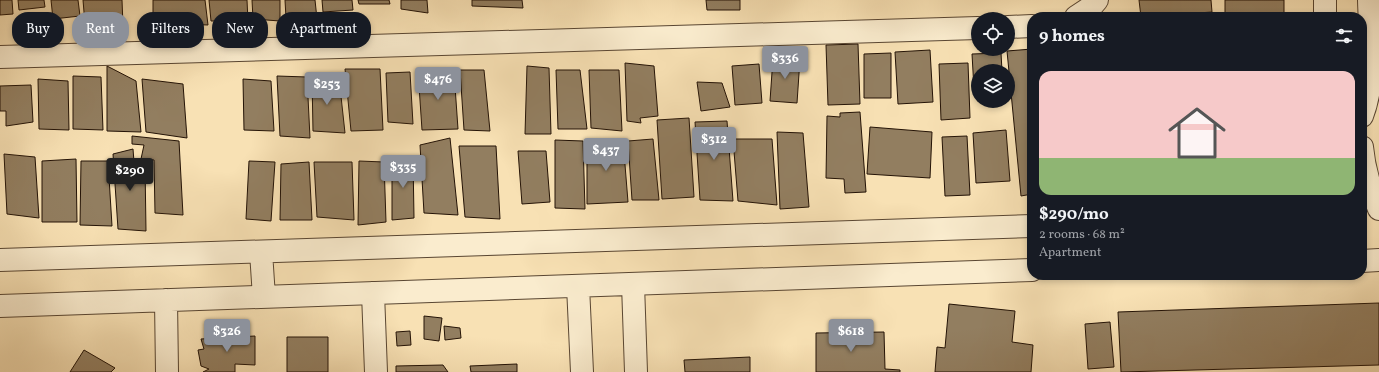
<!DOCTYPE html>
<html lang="en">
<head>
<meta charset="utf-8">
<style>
	:root { --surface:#171b24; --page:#242831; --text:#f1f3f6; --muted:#9ea1a6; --accent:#8c9099 }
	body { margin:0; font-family:Vollkorn,serif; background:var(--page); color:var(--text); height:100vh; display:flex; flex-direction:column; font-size:15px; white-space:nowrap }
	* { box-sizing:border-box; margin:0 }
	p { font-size:13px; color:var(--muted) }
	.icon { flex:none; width:22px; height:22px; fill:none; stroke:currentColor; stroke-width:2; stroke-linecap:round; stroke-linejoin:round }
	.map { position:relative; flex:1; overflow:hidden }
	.details { position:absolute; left:1027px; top:12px; width:340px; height:268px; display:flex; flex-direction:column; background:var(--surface); border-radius:16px; box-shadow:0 2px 6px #0003 }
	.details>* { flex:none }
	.banner { position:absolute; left:12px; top:12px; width:380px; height:36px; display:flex; gap:8px }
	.controls { position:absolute; left:971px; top:12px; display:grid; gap:8px }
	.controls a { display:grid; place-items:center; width:44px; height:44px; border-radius:50%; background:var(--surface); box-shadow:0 2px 6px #0003; font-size:20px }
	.price { position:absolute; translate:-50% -34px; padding:0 9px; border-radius:4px; background:var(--accent); color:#fff; font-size:13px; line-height:26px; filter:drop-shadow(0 1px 2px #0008) }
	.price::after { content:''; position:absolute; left:50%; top:24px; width:12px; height:9px; margin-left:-6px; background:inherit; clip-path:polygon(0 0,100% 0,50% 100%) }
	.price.current { background:#222; color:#fff }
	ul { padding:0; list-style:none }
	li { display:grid; align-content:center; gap:8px; height:212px; padding:0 12px }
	li span { display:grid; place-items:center; height:124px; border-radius:12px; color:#555 }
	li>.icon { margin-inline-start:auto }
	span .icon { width:72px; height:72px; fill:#fffc; stroke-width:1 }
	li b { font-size:17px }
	h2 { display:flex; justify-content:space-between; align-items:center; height:48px; padding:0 12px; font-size:17px }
	.pill { padding:0 14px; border-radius:16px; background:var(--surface); box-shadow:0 2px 6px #0003; font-size:14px; line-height:36px }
	.pill.current { background:var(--accent); color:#fff }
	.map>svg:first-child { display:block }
	.building { fill:#927e60; stroke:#241306 }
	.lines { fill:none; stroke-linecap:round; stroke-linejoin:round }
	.minor-casing { stroke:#594632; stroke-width:24 }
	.minor { stroke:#faecce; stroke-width:22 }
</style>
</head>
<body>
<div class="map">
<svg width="1379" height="372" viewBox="0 0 1379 372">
	<rect width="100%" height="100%" fill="#f8e1b4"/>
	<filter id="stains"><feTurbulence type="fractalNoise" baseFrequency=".005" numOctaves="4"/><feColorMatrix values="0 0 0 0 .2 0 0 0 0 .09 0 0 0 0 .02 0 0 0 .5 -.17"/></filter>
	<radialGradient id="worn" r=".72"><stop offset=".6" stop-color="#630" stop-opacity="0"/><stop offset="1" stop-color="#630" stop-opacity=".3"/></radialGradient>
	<path class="building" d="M 0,0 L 12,0 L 13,14 L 0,15 Z
		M 18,0 L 44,0 L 45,7 L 19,10 Z
		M 51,0 L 78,0 L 80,16 L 53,19 Z
		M 83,0 L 122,0 L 123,26 L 85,24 Z
		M 153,0 L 205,0 L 208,25 L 153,23 Z
		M 209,0 L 247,0 L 248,21 L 211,21 Z
		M 252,0 L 280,0 L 280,21 L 253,19 Z
		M 285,0 L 315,0 L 317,19 L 286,18 Z
		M 322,0 L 352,0 L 353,10 L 323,12 Z
		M 358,0 L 389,0 L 390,4 L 359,4 Z
		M 401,0 L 427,0 L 428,13 L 401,9 Z
		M 472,0 L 522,0 L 523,8 L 472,6 Z
		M 706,0 L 740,0 L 740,10 L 707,10 Z
		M 1139,0 L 1211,0 L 1212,12 L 1141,17 Z
		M 1225,0 L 1284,0 L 1284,15 L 1225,17 Z
		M 858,44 L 860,104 L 828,105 L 826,45 Z
		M 1032,49 L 1032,194 L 1021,196 L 1007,51 Z
		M 930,50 L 933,102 L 898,104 L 895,52 Z
		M 891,53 L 891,98 L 864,98 L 864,54 Z
		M 1001,53 L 1002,71 L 978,71 L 978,89 L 974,89 L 972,54 Z
		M 773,58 L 800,59 L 797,103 L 770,101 Z
		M 625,63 L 654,66 L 658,116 L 640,118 L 641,123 L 627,121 Z
		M 968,63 L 970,118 L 941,120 L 939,64 Z
		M 759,64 L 762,103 L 735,105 L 732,66 Z
		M 107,66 L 136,81 L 141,132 L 107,131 Z
		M 527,66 L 549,68 L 551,134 L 525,134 Z
		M 345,69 L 380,69 L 383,130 L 351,131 Z
		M 460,70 L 484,70 L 490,131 L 464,130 Z
		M 556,70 L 580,70 L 587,129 L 558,129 Z
		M 589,70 L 619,70 L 622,131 L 591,128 Z
		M 418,71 L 454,72 L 458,129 L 422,130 Z
		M 410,72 L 413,124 L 388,122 L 386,73 Z
		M 73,76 L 101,77 L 103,130 L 73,129 Z
		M 277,76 L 307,77 L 310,138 L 280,136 Z
		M 312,78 L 339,78 L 345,133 L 313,131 Z
		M 38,79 L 68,81 L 69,130 L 39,129 Z
		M 142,79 L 183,84 L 187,138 L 146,132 Z
		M 243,79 L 271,81 L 274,131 L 244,130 Z
		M 697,82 L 722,83 L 730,107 L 701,111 Z
		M 31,85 L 33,122 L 6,126 L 6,111 L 0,111 L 0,86 Z
		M 860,112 L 866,192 L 845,193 L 844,179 L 826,178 L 827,116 L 840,117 L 840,113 Z
		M 689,118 L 694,197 L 662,199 L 657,120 Z
		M 727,121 L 733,201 L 700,200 L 695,122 Z
		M 870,127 L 932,132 L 930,178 L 867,174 Z
		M 1006,130 L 1010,181 L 976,183 L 973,133 Z
		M 777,132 L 803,133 L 809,207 L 780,209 Z
		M 132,136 L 179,141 L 183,215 L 155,213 L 154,160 L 141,159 L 144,145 L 132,144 Z
		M 967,136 L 970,195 L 945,196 L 942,137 Z
		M 450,138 L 458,215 L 424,213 L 420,145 Z
		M 653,139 L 659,200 L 632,200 L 628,141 Z
		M 733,139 L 772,139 L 777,205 L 738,201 Z
		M 555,140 L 583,141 L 585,209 L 555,208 Z
		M 587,140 L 623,140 L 628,202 L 587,204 Z
		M 459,146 L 496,146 L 500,219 L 465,217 Z
		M 133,149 L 134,162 L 145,165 L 146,231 L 118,229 L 113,154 Z
		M 518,151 L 546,151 L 550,202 L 522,204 Z
		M 4,154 L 35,157 L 39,218 L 7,214 Z
		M 76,159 L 77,222 L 42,222 L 42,161 Z
		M 392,159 L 413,159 L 414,218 L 392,220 Z
		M 81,161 L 108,161 L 112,226 L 80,225 Z
		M 249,161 L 275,162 L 271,221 L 246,219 Z
		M 359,161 L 384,162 L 386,222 L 358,225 Z
		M 309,162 L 312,220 L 280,220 L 281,164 Z
		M 314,162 L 352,162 L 354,220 L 317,217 Z
		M 1379,303 L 1379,365 L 1121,372 L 1118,312 Z
		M 949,304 L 1015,311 L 1012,342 L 1033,345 L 1031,372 L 935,372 L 937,347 L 945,348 Z
		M 424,316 L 442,318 L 439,341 L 424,339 Z
		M 1110,322 L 1114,367 L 1088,369 L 1085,324 Z
		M 444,326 L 460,328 L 461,338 L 445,340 Z
		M 410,331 L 411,345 L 397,346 L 396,332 Z
		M 884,332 L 885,369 L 900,370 L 900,372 L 816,372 L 816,333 Z
		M 255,336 L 255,365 L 235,364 L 235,372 L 203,372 L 209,369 L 201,366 L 198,350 L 204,349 L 201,339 Z
		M 287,337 L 328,337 L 328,372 L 287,372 Z
		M 84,350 L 115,368 L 111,372 L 70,372 Z
		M 750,357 L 750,372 L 685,372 L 684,360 Z
		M 517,364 L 517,372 L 471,372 L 470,366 Z
		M 443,365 L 448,372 L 396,372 L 396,366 Z"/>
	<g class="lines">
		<defs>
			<path id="minor" d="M 1325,0 L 1325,17
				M 1076,17 L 1091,7 L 1097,0
				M 1008,27 L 1032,26
				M 0,57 L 978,28
				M 1362,116 C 1376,80 1370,38 1369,0
				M 1362,147 C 1364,168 1370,189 1379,209
				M 261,252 L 264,297
				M 0,260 L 1032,226
				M 1362,261 L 1379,260
				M 633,284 L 636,372
				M 578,286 L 582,372
				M 373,293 L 376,372
				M 166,300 L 167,372
				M 0,306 L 1032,270"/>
		</defs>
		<use href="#minor" class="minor-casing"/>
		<use href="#minor" class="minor"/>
	</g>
	<rect width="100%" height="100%" filter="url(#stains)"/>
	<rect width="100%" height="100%" fill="url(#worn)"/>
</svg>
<div class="controls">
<a><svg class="icon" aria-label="locate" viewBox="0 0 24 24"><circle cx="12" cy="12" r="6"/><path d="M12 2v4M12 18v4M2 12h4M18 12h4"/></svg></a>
<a><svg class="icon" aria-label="layers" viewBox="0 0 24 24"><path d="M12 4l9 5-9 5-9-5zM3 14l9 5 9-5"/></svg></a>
</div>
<b class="price" style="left:785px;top:80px">$336</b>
<b class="price" style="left:438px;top:101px">$476</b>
<b class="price" style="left:327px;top:106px">$253</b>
<b class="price" style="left:714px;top:161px">$312</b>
<b class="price" style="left:606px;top:172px">$437</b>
<b class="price" style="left:403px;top:189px">$335</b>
<b class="price current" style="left:130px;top:192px">$290</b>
<b class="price" style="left:227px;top:353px">$326</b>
<b class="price" style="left:851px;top:353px">$618</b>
<div class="banner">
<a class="pill">Buy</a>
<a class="pill current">Rent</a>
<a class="pill">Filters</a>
<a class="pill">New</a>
<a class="pill">Apartment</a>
</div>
<section class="details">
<h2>9 homes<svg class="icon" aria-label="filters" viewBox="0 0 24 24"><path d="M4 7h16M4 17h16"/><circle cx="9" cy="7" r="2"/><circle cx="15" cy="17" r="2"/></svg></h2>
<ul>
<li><span style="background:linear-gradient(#f6c9c9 70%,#8fb573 0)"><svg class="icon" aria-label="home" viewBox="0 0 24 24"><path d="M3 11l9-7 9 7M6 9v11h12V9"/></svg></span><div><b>$290/mo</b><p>2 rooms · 68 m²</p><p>Apartment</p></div></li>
</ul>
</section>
</div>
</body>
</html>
